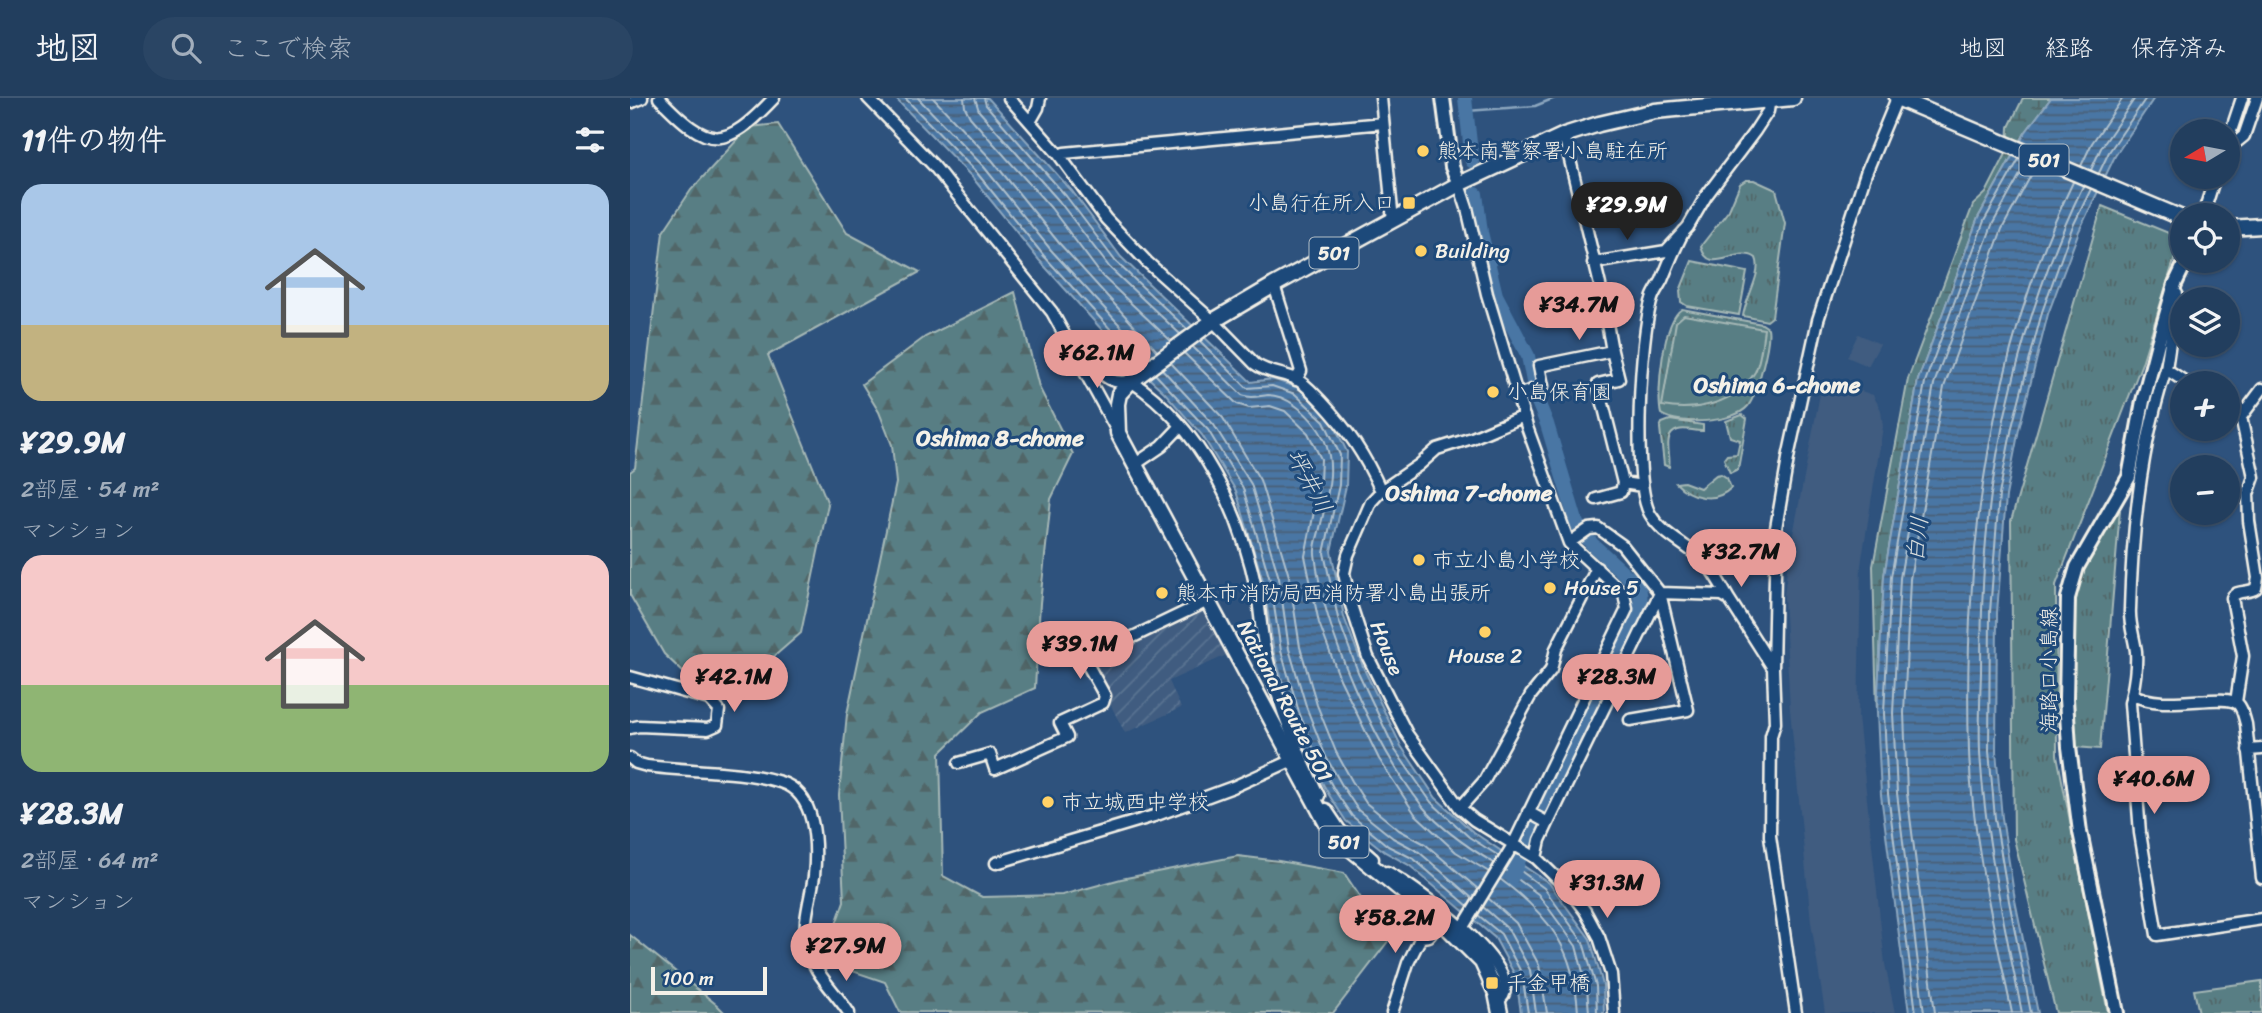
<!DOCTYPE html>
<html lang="ja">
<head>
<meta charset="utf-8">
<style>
	:root { --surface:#223e5e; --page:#2a4564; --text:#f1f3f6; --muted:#a2aebc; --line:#3f5773; --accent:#e69b98 }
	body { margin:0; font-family:Sriracha,"Klee One",sans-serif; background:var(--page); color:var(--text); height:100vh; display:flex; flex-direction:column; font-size:26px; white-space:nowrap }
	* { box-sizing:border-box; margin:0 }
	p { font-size:23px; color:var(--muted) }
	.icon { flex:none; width:38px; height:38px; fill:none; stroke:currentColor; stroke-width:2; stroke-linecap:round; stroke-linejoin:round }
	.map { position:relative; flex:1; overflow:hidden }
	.side { display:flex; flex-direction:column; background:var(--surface); width:630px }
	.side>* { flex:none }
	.needle { width:46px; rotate:260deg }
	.tools { position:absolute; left:1540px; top:21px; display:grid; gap:14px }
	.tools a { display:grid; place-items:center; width:70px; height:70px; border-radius:50%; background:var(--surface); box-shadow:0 2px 5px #0004,0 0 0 2px var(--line); font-size:35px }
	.scale { position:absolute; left:21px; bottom:18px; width:116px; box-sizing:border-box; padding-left:7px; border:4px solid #f4f1e8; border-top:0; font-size:19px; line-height:24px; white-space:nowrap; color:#f4f1e8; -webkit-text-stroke:5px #1f4a7a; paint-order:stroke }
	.price { position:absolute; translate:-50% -60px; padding:0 16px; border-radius:24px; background:var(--accent); color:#111; font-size:23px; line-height:46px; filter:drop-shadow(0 2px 4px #0008) }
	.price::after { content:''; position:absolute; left:50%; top:42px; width:21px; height:16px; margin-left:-10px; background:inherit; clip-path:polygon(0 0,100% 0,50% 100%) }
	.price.on { background:#222; color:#fff }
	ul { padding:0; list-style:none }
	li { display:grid; align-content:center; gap:14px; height:371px; padding:0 21px }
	li span { display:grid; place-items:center; height:217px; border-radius:21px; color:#555 }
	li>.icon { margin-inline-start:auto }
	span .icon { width:126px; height:126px; fill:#fffc; stroke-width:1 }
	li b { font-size:30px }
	h2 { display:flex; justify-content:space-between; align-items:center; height:84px; padding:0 21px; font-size:30px }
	header { display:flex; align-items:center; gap:42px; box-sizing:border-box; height:98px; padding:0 35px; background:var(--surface); border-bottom:2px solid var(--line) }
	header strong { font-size:33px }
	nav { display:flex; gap:38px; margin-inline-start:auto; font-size:24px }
	.search { width:490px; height:63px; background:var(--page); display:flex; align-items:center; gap:18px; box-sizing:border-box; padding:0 24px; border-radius:38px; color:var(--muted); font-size:26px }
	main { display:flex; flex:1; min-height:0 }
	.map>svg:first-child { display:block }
	.built { fill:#3f5c80 }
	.industrial { fill:url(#industrial-furrows) }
	.grass { fill:url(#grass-tufts); stroke:#a6b8b6; stroke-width:2 }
	.forest { fill:url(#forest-firs); stroke:#a6b8b6; stroke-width:2 }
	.wetland { fill:url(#wetland-marsh); stroke:#a6b8b6; stroke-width:2 }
	.park { fill:#587e84; stroke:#a6b8b6; stroke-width:2 }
	.water { fill:url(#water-rules); stroke:#8da7bf; stroke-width:2 }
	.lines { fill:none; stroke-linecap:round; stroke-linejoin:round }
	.shore { stroke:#afc0cd; stroke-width:2 }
	.stream { stroke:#8da7bf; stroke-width:2.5 }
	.river { stroke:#4876a4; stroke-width:14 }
	.minor-casing { stroke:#f4f1e8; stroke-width:15 }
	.major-casing { stroke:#f4f1e8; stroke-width:18 }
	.highway-casing { stroke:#f4f1e8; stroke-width:19 }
	.minor { stroke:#1f4a7a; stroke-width:10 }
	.major { stroke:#1f4a7a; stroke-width:12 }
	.highway { stroke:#1f4a7a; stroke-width:14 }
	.poi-dot { fill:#ffd166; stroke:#1f4a7a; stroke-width:2.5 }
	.labels { text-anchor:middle; stroke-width:6; stroke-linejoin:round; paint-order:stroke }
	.shield { fill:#1f4a7a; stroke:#b4bfc7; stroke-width:2 }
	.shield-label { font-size:19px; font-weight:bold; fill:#f4f1e8 }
	.poi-label { font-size:21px; fill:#f4f1e8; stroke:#1f4a7a; text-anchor:start }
	.street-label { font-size:21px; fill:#f4f1e8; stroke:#1f4a7a }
	.neighbourhood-label { font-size:23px; font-weight:bold; fill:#f4f1e8; stroke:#1f4a7a }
	.water-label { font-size:23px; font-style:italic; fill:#dadfde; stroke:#1f4a7a }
</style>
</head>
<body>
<header>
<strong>地図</strong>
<div class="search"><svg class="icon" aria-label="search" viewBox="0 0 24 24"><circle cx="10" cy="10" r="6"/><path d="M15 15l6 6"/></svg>ここで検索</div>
<nav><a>地図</a><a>経路</a><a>保存済み</a></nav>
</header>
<main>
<section class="side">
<h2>11件の物件<svg class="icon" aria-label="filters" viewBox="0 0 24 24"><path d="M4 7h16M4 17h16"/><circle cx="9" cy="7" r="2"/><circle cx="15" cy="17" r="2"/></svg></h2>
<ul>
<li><span style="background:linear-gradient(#a9c7e8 65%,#c2b280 0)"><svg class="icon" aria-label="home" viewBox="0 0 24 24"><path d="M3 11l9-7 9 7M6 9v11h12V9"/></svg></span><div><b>¥29.9M</b><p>2部屋 · 54 m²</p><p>マンション</p></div></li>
<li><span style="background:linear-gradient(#f6c9c9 60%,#8fb573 0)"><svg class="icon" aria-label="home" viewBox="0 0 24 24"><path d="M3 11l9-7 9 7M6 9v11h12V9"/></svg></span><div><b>¥28.3M</b><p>2部屋 · 64 m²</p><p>マンション</p></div></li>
</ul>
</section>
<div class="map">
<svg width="1632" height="915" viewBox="0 0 1632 915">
	<defs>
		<pattern id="industrial-furrows" width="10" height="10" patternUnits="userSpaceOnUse" patternTransform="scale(1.75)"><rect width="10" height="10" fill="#3f5c80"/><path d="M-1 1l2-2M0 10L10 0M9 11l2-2" fill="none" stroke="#5b7492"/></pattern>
		<pattern id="grass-tufts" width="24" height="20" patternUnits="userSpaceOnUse" patternTransform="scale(1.75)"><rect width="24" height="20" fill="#587e84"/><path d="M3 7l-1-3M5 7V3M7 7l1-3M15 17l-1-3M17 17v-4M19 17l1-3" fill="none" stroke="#516668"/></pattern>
		<pattern id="forest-firs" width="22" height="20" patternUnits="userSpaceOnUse" patternTransform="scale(1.75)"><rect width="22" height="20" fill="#587e84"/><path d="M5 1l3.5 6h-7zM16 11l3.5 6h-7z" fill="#516668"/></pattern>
		<pattern id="wetland-marsh" width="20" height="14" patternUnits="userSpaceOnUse" patternTransform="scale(1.75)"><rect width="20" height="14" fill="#587e84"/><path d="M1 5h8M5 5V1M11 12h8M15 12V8" fill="none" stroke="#516668"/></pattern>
		<pattern id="water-rules" width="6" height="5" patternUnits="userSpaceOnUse" patternTransform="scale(1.75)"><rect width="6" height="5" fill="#4876a4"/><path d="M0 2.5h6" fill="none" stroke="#485f75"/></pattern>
	</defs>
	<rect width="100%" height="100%" fill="#2e527d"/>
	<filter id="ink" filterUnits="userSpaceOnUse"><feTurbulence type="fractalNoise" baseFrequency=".0143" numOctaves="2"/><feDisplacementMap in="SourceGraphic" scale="14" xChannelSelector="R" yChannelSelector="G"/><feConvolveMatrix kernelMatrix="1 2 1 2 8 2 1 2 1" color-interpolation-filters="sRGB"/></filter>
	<g filter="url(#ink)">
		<path class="built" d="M 1228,236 L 1250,246 L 1238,268 L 1217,259 Z
			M 1193,280 L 1243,297 L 1251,312 L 1253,329 L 1231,467 L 1228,619 L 1255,866 L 1265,915 L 1195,915 L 1181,824 L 1160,612 L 1154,499 L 1158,463 Z"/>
		<path class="industrial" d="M 575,508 L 599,556 L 539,583 L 551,610 L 495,635 L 458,563 Z"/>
		<path class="grass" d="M 1116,82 L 1124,82 L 1146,92 L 1155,125 L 1142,219 L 1137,223 L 1113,218 C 1115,201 1133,175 1126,160 C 1109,146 1078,180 1071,148 L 1099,112 L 1110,86 Z
			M 1472,108 L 1551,140 L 1512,265 L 1426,487 L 1427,657 L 1478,915 L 1426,915 L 1384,741 L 1381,423 Z
			M 1062,163 L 1117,174 L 1109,217 L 1057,208 L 1051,204 L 1050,193 Z
			M 1052,211 L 1132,226 L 1138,230 C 1141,243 1127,297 1118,308 C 1104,325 1049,328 1031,316 C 1026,295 1033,222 1052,211 Z
			M 1112,317 L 1117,321 L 1108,371 L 1100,375 L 1094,361 L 1097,357 L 1107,356 L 1110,342 L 1100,339 L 1096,323 Z
			M 1040,322 L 1073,327 L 1073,333 C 1065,334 1056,329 1048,332 C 1031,337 1042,358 1039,369 L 1034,367 L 1030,330 L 1032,325 Z
			M 1091,376 L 1097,380 L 1101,390 C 1085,406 1060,400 1046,385 L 1054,384 L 1070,390 L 1086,377 Z
			M 1490,412 L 1470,651 L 1445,649 C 1443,592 1433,516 1458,462 C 1466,445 1479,429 1490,412 Z
			M 1632,883 L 1632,915 L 1569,915 L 1564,892 Z"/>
		<path class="forest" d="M 148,26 L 217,135 L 290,174 L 138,257 L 198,406 L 171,535 L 108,590 L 54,575 L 34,556 L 0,497 L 0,374 L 5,370 L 33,134 L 61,92 L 119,29 Z
			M 385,194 L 409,289 L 443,356 L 421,401 L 410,505 L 405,590 L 352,614 L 310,655 L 313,778 L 352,799 L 432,797 L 491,781 L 608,758 L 649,763 L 714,775 L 759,842 L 703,915 L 270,914 L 255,884 L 193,863 L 214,803 L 209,697 L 217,616 L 266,385 L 262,347 L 249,314 L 232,286 L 295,239 Z
			M 0,837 L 87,907 L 95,915 L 0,915 Z"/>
		<path class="wetland" d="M 1393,0 L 1421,0 L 1395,35 L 1348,120 L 1288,282 L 1254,478 L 1247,615 L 1243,468 L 1278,281 L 1343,107 L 1356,95 L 1378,52 L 1379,29 Z"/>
		<path class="park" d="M 1054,217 L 1134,231 C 1132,244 1131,262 1125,274 C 1106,306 1066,314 1032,308 L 1046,224 Z"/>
		<path class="water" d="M 265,0 L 358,0 L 442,93 L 491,159 L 621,284 L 642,281 L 669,290 L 700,318 L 717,354 L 716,388 L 701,453 L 714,519 L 734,571 L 771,648 L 806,700 L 843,734 L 919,785 L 960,841 L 973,887 L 974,915 L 891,915 L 886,879 L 865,840 L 779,767 L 755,754 L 716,723 L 699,697 L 682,666 L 662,616 L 644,555 L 633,483 L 606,393 L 572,337 L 534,294 L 499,262 L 409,162 L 342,79 Z
			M 1421,0 L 1524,0 L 1485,58 L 1449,133 L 1418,216 L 1389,331 L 1376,398 L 1367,515 L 1366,653 L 1372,720 L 1385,802 L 1408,915 L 1279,915 L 1251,697 L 1247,615 L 1254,478 L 1288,282 L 1348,120 L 1395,35 Z"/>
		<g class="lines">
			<path class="shore" d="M 275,0 L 347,75 L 414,158 L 511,265
				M 288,0 L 354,69 L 421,152 L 519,259
				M 303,0 L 362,62 L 429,145 L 527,253
				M 334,0 L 335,9 L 340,19 L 421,110 L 472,178 L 541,243
				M 345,0 L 349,13 L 429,103 L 480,170 L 550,236
				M 354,0 L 356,7 L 436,98 L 486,164 L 557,231
				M 1451,68 L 1462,45 L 1493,0
				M 1461,72 L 1471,50 L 1505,0
				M 1469,75 L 1479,54 L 1516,0
				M 570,243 L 617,290 L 642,288 L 665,296 L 694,323 L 710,357 L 709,387 L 694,455 L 708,520 L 728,574 L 765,652 L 801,704 L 839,739 L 869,758
				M 563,249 L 612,297 C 622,301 628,298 638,297 C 656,297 676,314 686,328 C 710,359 698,395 690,430 C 688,438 684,448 685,456 C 693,533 745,648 793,709 C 812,732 839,750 864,765
				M 554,255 L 607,306 L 619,310 L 640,308 L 655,313 L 678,335 L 691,361 L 690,384 L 675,458 L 689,525 L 710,581 L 749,661 L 785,716 L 826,754 L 859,774
				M 541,265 L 593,320 L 630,382 L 659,478 L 670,549 L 687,607 L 706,654 L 722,683 L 736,705 L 769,732 L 795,746 L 848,791
				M 532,271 L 584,327 L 621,386 L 649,480 L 659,551 L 677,611 L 696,659 L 713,689 L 728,712 L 763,740 L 789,754 L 843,801
				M 525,276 L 578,332 L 613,390 L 640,482 L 651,553 L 669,614 L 688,662 L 705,693 L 722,718 L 758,748 L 784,761 L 838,808
				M 880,765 L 914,790 L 953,844 L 966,888 L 967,915
				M 875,772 L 908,796 L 946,848 L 957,889 L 959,915
				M 870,781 C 920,818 945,852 948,915
				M 858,800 L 886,825 L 909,867 L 917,915
				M 853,809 L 878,831 L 900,872 L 906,915
				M 848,817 L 871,836 L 892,876 L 898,915
				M 1286,915 L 1258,696 L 1254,615 L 1261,479 L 1295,284 L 1354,123 L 1389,61
				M 1294,915 L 1267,695 L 1263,615 L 1270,480 L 1304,286 L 1362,127 L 1397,64
				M 1305,915 L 1277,695 L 1274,615 L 1280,481 L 1314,289 L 1372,131 L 1406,68
				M 1382,915 C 1364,829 1342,741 1339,653 C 1333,459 1358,260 1443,84
				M 1392,915 C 1375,829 1355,742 1350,654 C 1349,628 1350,601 1351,575 C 1351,515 1353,455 1361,396 C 1375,292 1408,181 1453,88
				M 1401,915 L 1379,803 L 1365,720 L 1359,653 L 1360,514 L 1369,397 L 1382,329 L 1412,214 L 1442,130 L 1461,91"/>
			<path class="stream" d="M 837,13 L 905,8 L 925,0"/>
			<path class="river" d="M 835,0 L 842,63
				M 846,96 L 851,134 L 866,197 L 898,258 L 906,299 L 917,326 L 947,426 L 962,446 L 1007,487 C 1015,501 1008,512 1002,526 L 918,702 L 902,730 L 882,779"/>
			<defs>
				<path id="minor" d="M 29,0 C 79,52 94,53 144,0
					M 238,0 L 304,68 L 422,214 L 486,331
					M 379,0 L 429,57 L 476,121 L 517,164 L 583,223 L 625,266 C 637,275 653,275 666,281 C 676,286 683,295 691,303 C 718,332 735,357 751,393
					M 751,0 L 763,123
					M 0,5 L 12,0
					M 400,24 L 408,10 L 410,0
					M 1598,42 L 1612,0
					M 1598,51 L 1614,38 L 1627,0
					M 434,55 L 753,25
					M 829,86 L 837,110 L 857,196 L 897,329 L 939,445 L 994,496 L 997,511 L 883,747 L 833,829
					M 1573,117 L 1585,79
					M 1054,133 C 1045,149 1039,165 1032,182 C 1029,188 1024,194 1022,201 C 1010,237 1002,385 1020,416 C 1032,436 1052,444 1068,458 C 1082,469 1090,486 1099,501
					M 963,165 L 1036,153 L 1058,129 L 1076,98 L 1125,33 L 1138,13 L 1140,0
					M 644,187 L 671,273 L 666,282
					M 1547,196 L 1536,271 L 1557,285
					M 445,253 C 469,263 469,289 501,283 C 572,330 610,413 627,494 C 630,513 631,533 635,552 C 647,603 666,652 689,698
					M 982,253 L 989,281 L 968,286 L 993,385 L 1012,388
					M 1536,271 C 1512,345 1502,432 1500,511 C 1499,525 1504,539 1506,553 C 1507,568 1505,582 1502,596 C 1533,615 1593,593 1608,606 C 1613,611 1614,620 1616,626 L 1632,780
					M 888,297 L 913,288 L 909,268 L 982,253 L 970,187 L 934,37
					M 1598,301 L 1614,314
					M 894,318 L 842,340 L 807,351 L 789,367 L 751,393 L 741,404 L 718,457 L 714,475 L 720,504 L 738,559 L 777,636 L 830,710 L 844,722 L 906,760 L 938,791 L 955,813 L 969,839 L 981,876 L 984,915
					M 504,367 L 532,348 L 551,328
					M 966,401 L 991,394 L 993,385
					M 939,445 L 959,431 L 968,430 L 992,447 L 1030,495 L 1058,612 L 1000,622
					M 1030,495 L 1092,497 L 1099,501 L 1143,570
					M 0,579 L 79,601 L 89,612 L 87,627 L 78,631 L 9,628 L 0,630
					M 1502,596 L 1500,605 L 1510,735 L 1527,837 L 1632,821
					M 1606,604 L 1613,558 L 1602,500 C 1606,491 1619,496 1626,490 L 1628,480 L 1619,423 L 1618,396 L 1624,379 L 1611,319 L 1632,291
					M 1618,652 L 1632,651
					M 0,660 L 6,665 L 17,668 C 60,674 108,671 150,684 C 187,695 187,747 184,778 C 181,800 172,824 177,847 C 182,874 204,892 219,915
					M 329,665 L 360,656 L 365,671 L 437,639 L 430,625 L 473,605 L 475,598 L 455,562 L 578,503
					M 830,710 L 854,683 L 901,597 L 921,572 L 926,551 L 967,470
					M 696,711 L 710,732 L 743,761
					M 898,714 L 918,725
					M 906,760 L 910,742 L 918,725 L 1030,495
					M 366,765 L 524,718 L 603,689 L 663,662
					M 757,774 C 780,785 906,876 868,903
					M 762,915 L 778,865 L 791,839 L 799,838 L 810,825
					M 1166,915 L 1140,738 L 1141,638 L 1145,625 L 1143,570 L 1146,430 L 1159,355 L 1188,222 L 1236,75 L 1267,0"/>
				<path id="major" d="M 813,0 L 822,69 L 829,86
					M 1487,915 L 1450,734 L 1439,649 L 1436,601 L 1438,500 L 1447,469 L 1499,379 L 1513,303 L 1528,245 L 1545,186 L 1556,163"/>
				<path id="highway" d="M 1267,0 L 1552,120
					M 1598,130 L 1632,128
					M 870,915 L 866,895 L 852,864 L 819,831 L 716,747 L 699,730 L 488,335 L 487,306 L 489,296 L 501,283 L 583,223 L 644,187 L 829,86 L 934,37 L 969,26 L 1025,13 L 1163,0"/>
			</defs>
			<use href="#minor" class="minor-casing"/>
			<use href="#major" class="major-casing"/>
			<use href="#highway" class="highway-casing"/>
			<use href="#minor" class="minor"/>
			<use href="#major" class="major"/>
			<use href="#highway" class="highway"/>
		</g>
	</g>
	<g class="poi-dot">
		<circle cx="793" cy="53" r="7"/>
		<rect x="772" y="98" width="14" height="14" rx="3.5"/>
		<circle cx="791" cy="153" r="7"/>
		<circle cx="863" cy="294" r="7"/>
		<circle cx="789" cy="462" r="7"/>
		<circle cx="920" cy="490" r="7"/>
		<circle cx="532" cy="495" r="7"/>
		<circle cx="855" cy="534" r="7"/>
		<circle cx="418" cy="704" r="7"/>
		<rect x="855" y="878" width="14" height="14" rx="3.5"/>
	</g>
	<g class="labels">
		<g class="shield">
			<rect x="1389.5" y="46.5" width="49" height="31" rx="5"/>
			<rect x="679.5" y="139.5" width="49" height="31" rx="5"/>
			<rect x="689.5" y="728.5" width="49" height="31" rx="5"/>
		</g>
		<g class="shield-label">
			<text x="1414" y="69">501</text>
			<text x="704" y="162">501</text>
			<text x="714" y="751">501</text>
		</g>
		<g class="poi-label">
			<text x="807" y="60">熊本南警察署小島駐在所</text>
			<text x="765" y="112" text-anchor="end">小島行在所入口</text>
			<text x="805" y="160">Building</text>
			<text x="877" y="301">小島保育園</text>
			<text x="803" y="469">市立小島小学校</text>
			<text x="934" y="497">House 5</text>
			<text x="546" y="502">熊本市消防局西消防署小島出張所</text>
			<text x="855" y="565" text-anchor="middle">House 2</text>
			<text x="432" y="711">市立城西中学校</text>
			<text x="876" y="892">千金甲橋</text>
		</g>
		<g class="street-label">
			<text transform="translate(757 550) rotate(68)" y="7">House</text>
			<text transform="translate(1419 572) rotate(-90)" y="7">海路口小島線</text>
			<text transform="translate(655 603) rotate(62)" y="7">National Route 501</text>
		</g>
		<g class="neighbourhood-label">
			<text x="1147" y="295">Oshima 6-chome</text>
			<text x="370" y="348">Oshima 8-chome</text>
			<text x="839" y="403">Oshima 7-chome</text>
		</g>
		<g class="water-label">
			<text transform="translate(680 383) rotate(62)" y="8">坪井川</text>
			<text transform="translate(1287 441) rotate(-84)" y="8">白川</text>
		</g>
	</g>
</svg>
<div class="tools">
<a><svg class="needle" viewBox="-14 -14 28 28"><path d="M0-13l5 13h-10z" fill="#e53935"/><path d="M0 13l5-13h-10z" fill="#a2aebc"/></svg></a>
<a><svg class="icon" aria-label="locate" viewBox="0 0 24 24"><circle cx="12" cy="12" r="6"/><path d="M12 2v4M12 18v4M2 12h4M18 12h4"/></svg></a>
<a><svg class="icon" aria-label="layers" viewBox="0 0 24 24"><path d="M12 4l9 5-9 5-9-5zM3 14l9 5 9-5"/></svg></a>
<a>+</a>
<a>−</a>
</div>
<div class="scale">100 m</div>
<b class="price on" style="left:997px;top:144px">¥29.9M</b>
<b class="price" style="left:949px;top:244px">¥34.7M</b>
<b class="price" style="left:467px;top:292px">¥62.1M</b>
<b class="price" style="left:1111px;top:491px">¥32.7M</b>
<b class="price" style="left:450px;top:583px">¥39.1M</b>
<b class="price" style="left:104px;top:616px">¥42.1M</b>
<b class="price" style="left:987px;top:616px">¥28.3M</b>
<b class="price" style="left:1524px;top:718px">¥40.6M</b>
<b class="price" style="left:977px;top:822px">¥31.3M</b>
<b class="price" style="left:765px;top:857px">¥58.2M</b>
<b class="price" style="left:216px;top:885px">¥27.9M</b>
</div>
</main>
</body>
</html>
